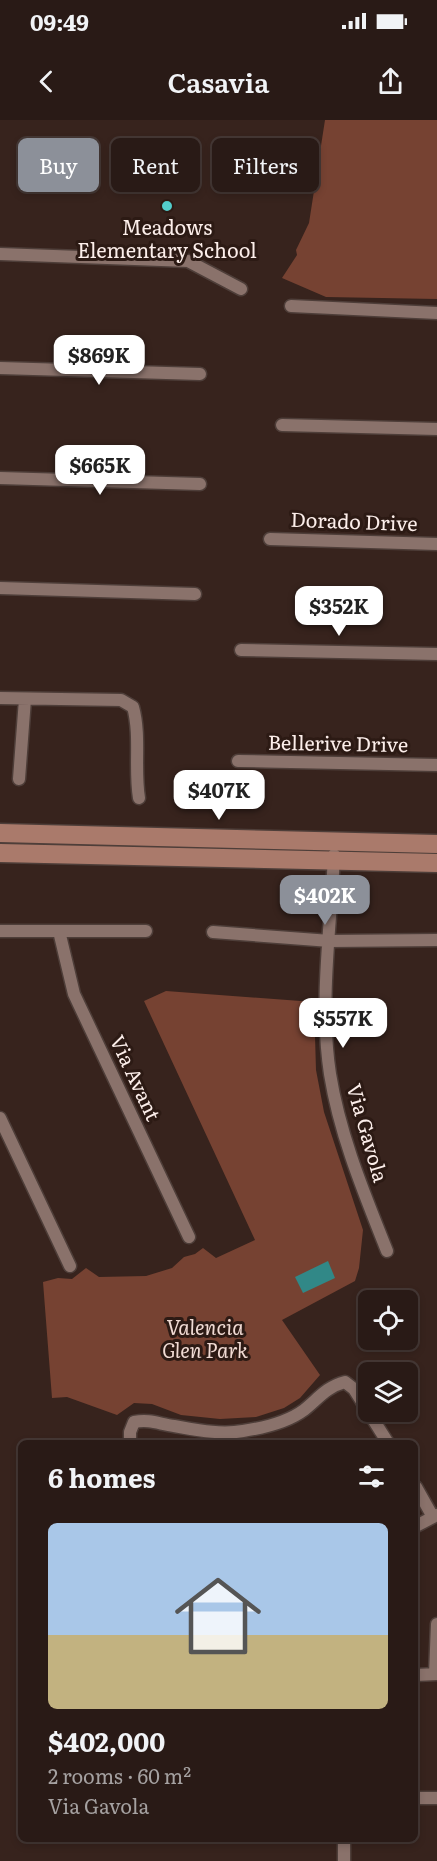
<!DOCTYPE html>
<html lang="en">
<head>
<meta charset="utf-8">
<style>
	:root { --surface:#291a16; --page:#31231f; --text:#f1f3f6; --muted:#a5a1a1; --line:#453835; --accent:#8c9099 }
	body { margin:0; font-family:Literata,serif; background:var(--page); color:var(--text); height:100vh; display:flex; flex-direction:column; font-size:22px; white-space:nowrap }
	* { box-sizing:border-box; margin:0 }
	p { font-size:20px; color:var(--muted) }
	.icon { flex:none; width:33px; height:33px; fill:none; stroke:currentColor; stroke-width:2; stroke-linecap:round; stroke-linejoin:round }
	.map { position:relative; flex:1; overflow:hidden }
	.panel { position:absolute; left:18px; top:1320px; width:400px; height:402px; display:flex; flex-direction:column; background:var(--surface); border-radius:9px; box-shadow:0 3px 9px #0003,0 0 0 2px var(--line) }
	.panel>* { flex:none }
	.top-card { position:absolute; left:18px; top:18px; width:402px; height:54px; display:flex; gap:12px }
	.controls { position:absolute; left:358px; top:1170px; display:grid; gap:12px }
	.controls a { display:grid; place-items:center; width:60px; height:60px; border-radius:9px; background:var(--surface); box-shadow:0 3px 9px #0003,0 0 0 2px var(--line); font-size:30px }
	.price { position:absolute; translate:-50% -51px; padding:0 14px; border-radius:12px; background:#fff; color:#222; font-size:20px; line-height:39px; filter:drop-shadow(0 2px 3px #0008) }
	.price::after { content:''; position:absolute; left:50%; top:36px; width:18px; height:14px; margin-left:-9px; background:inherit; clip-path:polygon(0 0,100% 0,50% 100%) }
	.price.selected { background:var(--accent); color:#fff }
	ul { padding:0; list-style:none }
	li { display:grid; align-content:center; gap:12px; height:318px; padding:0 30px }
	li+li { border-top:2px solid var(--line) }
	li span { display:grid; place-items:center; height:186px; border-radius:9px; color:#555 }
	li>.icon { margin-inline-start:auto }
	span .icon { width:108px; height:108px; fill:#fffc; stroke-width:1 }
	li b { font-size:26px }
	h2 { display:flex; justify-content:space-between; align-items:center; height:72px; padding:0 30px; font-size:26px }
	.pill { padding:0 21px; border-radius:9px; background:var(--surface); box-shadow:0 3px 9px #0003,0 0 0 2px var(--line); font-size:21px; line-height:54px }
	.pill.selected { background:var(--accent); color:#fff }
	.status { display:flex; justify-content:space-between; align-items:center; height:42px; padding:0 30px; background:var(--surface); direction:ltr }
	.status svg { height:16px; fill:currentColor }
	header { display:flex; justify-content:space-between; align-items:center; height:78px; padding:0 30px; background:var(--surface); font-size:27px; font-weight:600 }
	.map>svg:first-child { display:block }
	.green { fill:#764232 }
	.water { fill:#318887 }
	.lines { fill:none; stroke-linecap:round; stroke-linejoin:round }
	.street-casing { stroke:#4e3e39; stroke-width:15 }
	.secondary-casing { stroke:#4e3e39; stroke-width:21 }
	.street { stroke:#8a726b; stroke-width:12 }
	.secondary { stroke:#aa7a6b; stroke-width:18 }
	.poi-dot { fill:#53cdcb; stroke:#2c1a14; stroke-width:2 }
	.labels { text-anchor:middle; stroke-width:6; stroke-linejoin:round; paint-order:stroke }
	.poi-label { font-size:20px; fill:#fceeea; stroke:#2c1a14 }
	.street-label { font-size:20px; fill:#fceeea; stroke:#2c1a14 }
	.park-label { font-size:20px; font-style:italic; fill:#f1dbd4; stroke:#2c1a14 }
</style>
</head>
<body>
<div class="status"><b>09:49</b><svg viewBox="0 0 49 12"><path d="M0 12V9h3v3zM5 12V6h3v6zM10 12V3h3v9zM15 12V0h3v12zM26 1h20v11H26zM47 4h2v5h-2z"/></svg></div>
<header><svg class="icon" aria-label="back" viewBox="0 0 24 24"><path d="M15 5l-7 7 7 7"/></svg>Casavia<svg class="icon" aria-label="share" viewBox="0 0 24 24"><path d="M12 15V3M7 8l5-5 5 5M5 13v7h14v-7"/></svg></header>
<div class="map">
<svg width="437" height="1741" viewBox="0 0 437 1741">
	<rect width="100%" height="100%" fill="#37231d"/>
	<path class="green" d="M 325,0 L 437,0 L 437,179 L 326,177 L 282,158 L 297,135 L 296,130 L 309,103 Z
		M 166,871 L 314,882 L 316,950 L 324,992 L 363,1110 L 359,1148 L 355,1161 L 282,1200 L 320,1255 L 300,1278 L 284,1288 L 256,1297 L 220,1299 L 181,1295 L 152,1284 L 134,1283 L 117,1295 L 67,1277 L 52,1278 L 43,1162 L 58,1158 L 72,1159 L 86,1148 L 99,1157 L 146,1156 L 172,1148 L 184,1137 L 195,1134 L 203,1128 L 216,1138 L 255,1120 L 144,881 Z"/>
	<path class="water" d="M 328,1141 L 335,1158 L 303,1173 L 295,1157 Z"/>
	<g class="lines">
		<defs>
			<path id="street" d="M 0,134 L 188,141 L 241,169
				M 291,186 L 437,193
				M 0,248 L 200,254
				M 282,305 L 437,309
				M 0,358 L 200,364
				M 270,419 L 437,424
				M 0,468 L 195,474
				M 241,530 L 437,534
				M 0,578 L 121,580 L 133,587 C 141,616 134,648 139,678
				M 238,641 L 437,645
				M 19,659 L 25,579
				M 334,735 C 331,806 319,882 330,954 C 340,1016 364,1073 387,1131
				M 0,811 L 146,811
				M 59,811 L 74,874 L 189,1117
				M 213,812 L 330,821 L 437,820
				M 0,998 L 70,1146
				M 130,1323 L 130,1312 L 134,1302 C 150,1299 159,1304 174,1306 C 197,1310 220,1315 243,1311 C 263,1308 288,1302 304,1290 C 318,1279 326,1267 345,1262 L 354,1269 L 388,1323
				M 416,1367 L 433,1397
				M 416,1406 L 437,1395
				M 435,1554 L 437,1504
				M 416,1555 L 437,1554
				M 416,1678 L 437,1678
				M 344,1719 L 344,1741"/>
			<path id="secondary" d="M 0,713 L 437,724
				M 0,733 L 437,743"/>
		</defs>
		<use href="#street" class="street-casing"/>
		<use href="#secondary" class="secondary-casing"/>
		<use href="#street" class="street"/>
		<use href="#secondary" class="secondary"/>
	</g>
	<circle class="poi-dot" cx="167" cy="86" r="6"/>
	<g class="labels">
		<g class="poi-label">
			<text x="167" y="115">Meadows<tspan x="167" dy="23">Elementary School</tspan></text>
		</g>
		<g class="street-label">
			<text transform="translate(354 402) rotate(2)" y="7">Dorado Drive</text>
			<text transform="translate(338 624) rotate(1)" y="7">Bellerive Drive</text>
			<text transform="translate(135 958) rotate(65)" y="7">Via Avant</text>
			<text transform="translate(367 1013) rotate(74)" y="7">Via Gavola</text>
		</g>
		<g class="park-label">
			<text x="205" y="1215">Valencia<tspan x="205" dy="23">Glen Park</tspan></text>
		</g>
	</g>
</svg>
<div class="controls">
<a><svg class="icon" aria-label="locate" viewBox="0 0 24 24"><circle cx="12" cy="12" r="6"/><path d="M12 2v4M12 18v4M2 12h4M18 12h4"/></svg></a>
<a><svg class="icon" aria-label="layers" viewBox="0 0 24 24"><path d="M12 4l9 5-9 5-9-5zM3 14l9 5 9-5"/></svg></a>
</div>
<b class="price" style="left:99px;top:266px">$869K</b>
<b class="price" style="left:100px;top:376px">$665K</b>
<b class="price" style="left:339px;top:517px">$352K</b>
<b class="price" style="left:219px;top:701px">$407K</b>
<b class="price selected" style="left:325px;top:806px">$402K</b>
<b class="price" style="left:343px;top:929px">$557K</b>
<div class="top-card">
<a class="pill selected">Buy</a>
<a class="pill">Rent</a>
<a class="pill">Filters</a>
</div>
<section class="panel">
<h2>6 homes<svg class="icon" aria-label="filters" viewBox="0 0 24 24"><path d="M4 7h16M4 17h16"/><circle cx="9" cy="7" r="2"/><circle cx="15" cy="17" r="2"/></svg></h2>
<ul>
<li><span style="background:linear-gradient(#a9c7e8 60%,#c2b280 0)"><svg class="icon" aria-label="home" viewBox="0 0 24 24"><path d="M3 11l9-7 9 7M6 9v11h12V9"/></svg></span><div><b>$402,000</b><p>2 rooms · 60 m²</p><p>Via Gavola</p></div></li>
</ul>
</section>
</div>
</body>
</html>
